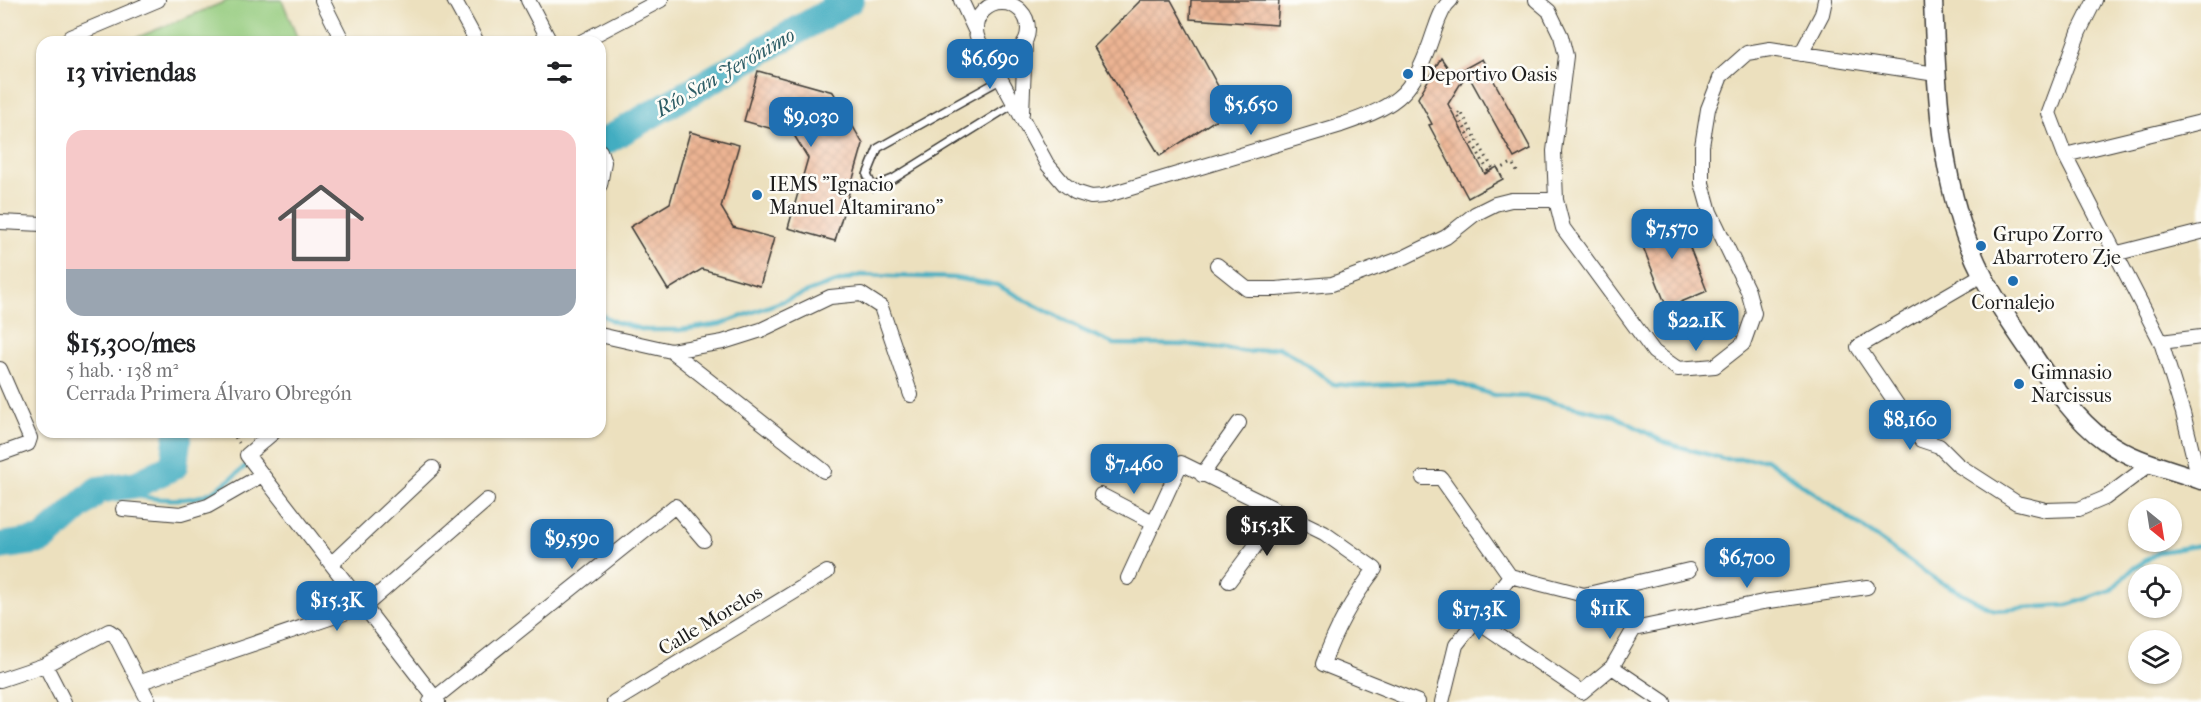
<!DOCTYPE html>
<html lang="es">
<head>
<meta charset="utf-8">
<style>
	:root { --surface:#fff; --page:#f2f2f2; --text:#202124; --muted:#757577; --line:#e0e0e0; --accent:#1f6fb2 }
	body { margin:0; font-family:"IM FELL French Canon",serif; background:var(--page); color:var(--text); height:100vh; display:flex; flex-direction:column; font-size:22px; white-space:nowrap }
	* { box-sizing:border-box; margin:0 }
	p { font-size:20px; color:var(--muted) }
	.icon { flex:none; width:33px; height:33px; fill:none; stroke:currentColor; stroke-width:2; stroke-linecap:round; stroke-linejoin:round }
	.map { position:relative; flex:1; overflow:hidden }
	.side { position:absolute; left:36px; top:36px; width:570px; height:402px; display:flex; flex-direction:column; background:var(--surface); border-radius:18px; box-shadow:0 2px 4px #0004 }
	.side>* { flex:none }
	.needle { width:39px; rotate:150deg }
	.fabs { position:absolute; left:2128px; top:498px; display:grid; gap:12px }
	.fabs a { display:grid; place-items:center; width:54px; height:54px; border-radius:50%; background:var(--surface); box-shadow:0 2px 4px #0004; font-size:30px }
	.price { position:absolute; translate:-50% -51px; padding:0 14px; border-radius:12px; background:var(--accent); color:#fff; font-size:20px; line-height:39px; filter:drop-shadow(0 2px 3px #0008) }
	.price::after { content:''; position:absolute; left:50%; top:36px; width:18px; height:14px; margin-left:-9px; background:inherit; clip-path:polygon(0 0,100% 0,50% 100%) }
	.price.selected { background:#222; color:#fff }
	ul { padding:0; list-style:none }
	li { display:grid; align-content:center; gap:12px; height:318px; padding:0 30px }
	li+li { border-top:2px solid var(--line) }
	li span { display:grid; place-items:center; height:186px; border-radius:18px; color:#555 }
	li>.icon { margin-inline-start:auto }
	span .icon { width:108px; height:108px; fill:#fffc; stroke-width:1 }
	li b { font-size:26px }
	h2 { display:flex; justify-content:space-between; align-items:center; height:72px; padding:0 30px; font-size:26px }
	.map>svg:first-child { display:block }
	.park { fill:#93ca7c; stroke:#58734c; stroke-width:1.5 }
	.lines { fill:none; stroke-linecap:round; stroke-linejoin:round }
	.stream { stroke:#42adc1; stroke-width:4.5 }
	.river { stroke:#42adc1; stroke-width:28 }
	.building { fill:url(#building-cross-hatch) }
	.lane-casing { stroke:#3b3934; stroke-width:10 }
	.street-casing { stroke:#3b3934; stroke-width:16 }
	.secondary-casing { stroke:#3b3934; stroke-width:21 }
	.path { stroke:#3b3934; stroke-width:3; stroke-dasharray:1.5 4.5; stroke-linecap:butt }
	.lane { stroke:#fff; stroke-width:7 }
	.street { stroke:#fff; stroke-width:14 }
	.secondary { stroke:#fff; stroke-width:18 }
	.poi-dot { fill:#1f6fb2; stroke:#fdfcf7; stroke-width:2 }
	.labels { text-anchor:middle; stroke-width:5; stroke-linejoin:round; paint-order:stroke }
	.poi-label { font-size:20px; fill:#1c1c1c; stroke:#fdfcf7; text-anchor:start }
	.street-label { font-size:20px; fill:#1c1c1c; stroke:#fdfcf7 }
	.water-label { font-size:21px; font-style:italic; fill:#2d5d66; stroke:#fdfcf7 }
</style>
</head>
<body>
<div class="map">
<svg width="2201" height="702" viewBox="0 0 2201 702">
	<defs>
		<pattern id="building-cross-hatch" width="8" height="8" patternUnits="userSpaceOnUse" patternTransform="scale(1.5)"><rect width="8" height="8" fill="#ecb493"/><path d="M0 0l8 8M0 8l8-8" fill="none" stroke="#ca9a7e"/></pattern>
	</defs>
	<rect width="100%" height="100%" fill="#fdfcf7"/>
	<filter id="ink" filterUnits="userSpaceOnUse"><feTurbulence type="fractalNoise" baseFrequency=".0167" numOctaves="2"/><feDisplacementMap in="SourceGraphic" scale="12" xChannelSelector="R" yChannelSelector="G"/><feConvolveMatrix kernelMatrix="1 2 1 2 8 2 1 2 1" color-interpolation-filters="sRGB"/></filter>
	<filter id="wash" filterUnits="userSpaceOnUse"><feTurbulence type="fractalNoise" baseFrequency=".008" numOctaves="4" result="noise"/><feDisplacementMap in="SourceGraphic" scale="24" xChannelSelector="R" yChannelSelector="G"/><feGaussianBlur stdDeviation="1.35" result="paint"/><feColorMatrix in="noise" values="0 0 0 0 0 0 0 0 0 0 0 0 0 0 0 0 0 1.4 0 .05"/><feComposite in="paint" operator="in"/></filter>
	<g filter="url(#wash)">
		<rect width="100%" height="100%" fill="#ece0be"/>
		<path class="park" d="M 229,0 L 282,0 L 299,42 L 126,42 Z"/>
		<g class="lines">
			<path class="stream" d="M 600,314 L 615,322 L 645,330 L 680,330 L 721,324 L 824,286 L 861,275 L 955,278 L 997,285 L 1080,329 L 1114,344 L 1194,345 L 1249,352 L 1278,347 L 1301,360 L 1333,384 L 1356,386 L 1450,381 L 1494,395 L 1530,397 L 1615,416 L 1666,443 L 1724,459 L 1766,459 L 1935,579 L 1994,610 L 2068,605 L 2111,590 L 2134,568 L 2159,552 L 2201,545
				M 98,490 C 128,494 181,507 209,493 C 224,486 238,473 250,462"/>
			<path class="river" d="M 600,144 L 850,0
				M 0,546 L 42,540 L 98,490 L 137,484 L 174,466 L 178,432"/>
		</g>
		<g id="blocks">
			<path class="building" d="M 1141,0 L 1171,0 L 1231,110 L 1160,156 L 1094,47 Z
				M 1191,0 L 1279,0 L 1277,25 L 1190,19 Z
				M 1441,58 L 1453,75 L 1482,59 L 1531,149 L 1514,158 L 1467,73 L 1448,104 L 1485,174 L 1497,167 L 1503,179 L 1468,198 L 1429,125 L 1432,124 L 1418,98 Z
				M 758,71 L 833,92 L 863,144 L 835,241 L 788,228 L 808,158 L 794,135 L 744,121 Z
				M 690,132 L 739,145 L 721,207 L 733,227 L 774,238 L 760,286 L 702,269 L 668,290 L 630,227 L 670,203 Z
				M 1676,212 L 1707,291 L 1667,308 L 1636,229 Z"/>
		</g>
	</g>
	<g filter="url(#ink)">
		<use href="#blocks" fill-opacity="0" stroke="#3b3934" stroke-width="1.5"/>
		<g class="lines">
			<defs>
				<path id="lane" d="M 1002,79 L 878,148 L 867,175 L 873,187 L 893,179 L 1015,103"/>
				<path id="street" d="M 322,0 L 343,42
					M 454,0 L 477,42
					M 528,0 L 550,42
					M 961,0 L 975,30
					M 1536,0 L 1549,11 L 1561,36 L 1566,56 L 1554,151 L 1556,200 L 1563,228 L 1654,352 L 1678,369 L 1715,366 L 1743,344 L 1754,313 L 1748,291 L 1710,212 L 1702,183 L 1702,146 L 1708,109 L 1721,76 L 1747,53 L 1770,49 L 1936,74
					M 2095,0 L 2079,32 L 2049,113 L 2065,155 L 2161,342 L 2183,413 L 2199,479
					M976 29a26 26 0 1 1 52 0a26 26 0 1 1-52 0Z
					M 70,37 L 158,0
					M 581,42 L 661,0
					M 985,50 L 1047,164 L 1064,184 L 1075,192 L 1091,197 L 1104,196 L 1341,125 C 1402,104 1414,92 1434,32 C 1438,21 1442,7 1451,0
					M 1801,54 L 1822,14 L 1825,0
					M 1022,113 L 1025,42
					M 600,151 L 604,162 L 600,185
					M 2065,155 L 2201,122
					M 0,222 L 42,224
					M 2114,254 L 2201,232
					M 1217,265 L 1247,289 L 1276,289 L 1332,284 L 1405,257 L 1446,237 L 1475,214 L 1495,204 L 1511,200 L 1556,200
					M 1982,275 L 1858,347 L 1921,440 L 1939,446 L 1958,465 L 2017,503 L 2046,510 L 2079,509 L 2105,498 L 2149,465
					M 600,335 L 671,351 L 723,342 L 761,330 L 830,297 L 861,294 L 881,307 L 911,395
					M 2161,342 L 2201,337
					M 671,351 L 824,471
					M 0,369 L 30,438 L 28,444 L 0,454
					M 274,432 L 247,455 L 438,702
					M 1202,475 L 1239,423
					M 1423,478 L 1441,478 L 1510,576
					M 1101,495 L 1153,522
					M 123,509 L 181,514 L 208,506 L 262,475
					M 332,563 L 433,468
					M 1510,576 L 1584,595 L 1689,570
					M 1128,578 L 1181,463 L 1324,533 L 1375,569 C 1353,598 1335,630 1323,664 L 1418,702
					M 1229,581 L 1280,513
					M 1476,620 L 1582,692 L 1612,667 L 1634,629 L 1763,602 L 1867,587
					M 45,665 L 64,702
					M 1612,667 L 1664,702
					M 0,680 L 45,665 L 109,631 L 115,635 L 149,702
					M 141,682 L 365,606 L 487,500
					M 430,702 L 675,506 L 704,540
					M 614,702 L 827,572
					M 1442,702 L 1456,645 L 1510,576"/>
				<path id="secondary" d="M 1933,0 C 1937,92 1939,192 1983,276 C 1998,305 2016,331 2034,357 C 2054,387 2075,419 2104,440 C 2134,462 2168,468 2201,480"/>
			</defs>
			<use href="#lane" class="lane-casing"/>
			<use href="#street" class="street-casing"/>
			<use href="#secondary" class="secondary-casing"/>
			<path class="path" d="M 1498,170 L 1512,163 L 1519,175
				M 1488,171 L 1457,114 L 1461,112 L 1493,169
				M 232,432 L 239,443"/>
			<use href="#lane" class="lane"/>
			<use href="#street" class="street"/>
			<use href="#secondary" class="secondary"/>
		</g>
	</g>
	<g class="poi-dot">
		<circle cx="1408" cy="74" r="6"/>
		<circle cx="757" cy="195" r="6"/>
		<circle cx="1981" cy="246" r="6"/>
		<circle cx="2013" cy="281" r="6"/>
		<circle cx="2019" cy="384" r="6"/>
	</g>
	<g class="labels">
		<g class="poi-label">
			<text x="1420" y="81">Deportivo Oasis</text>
			<text x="769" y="191">IEMS "Ignacio<tspan x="769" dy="23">Manuel Altamirano"</tspan></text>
			<text x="1993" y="241">Grupo Zorro<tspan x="1993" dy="23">Abarrotero Zje</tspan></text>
			<text x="2013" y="309" text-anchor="middle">Cornalejo</text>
			<text x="2031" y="379">Gimnasio<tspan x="2031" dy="23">Narcissus</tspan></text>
		</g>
		<g class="street-label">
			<text transform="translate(710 620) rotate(-31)" y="7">Calle Morelos</text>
		</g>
		<g class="water-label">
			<text transform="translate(725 72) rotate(-30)" y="7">Río San Jerónimo</text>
		</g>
	</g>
</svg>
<div class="fabs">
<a><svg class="needle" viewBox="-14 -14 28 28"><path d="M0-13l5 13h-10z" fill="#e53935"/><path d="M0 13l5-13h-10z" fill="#757577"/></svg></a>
<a><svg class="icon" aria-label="locate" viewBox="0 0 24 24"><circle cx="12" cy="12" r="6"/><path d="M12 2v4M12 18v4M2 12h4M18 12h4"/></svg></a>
<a><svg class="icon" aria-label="layers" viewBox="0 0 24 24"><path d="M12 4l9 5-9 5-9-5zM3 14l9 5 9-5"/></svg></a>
</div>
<b class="price" style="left:990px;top:90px">$6,690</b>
<b class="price" style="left:1251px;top:136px">$5,650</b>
<b class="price" style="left:811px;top:148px">$9,030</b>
<b class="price" style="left:1672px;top:260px">$7,570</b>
<b class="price" style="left:1696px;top:352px">$22.1K</b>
<b class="price" style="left:1910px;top:451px">$8,160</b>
<b class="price" style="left:1134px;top:495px">$7,460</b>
<b class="price selected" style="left:1267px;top:557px">$15.3K</b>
<b class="price" style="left:572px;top:570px">$9,590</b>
<b class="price" style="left:1747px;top:589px">$6,700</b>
<b class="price" style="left:337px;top:632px">$15.3K</b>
<b class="price" style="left:1610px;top:640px">$11K</b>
<b class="price" style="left:1479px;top:641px">$17.3K</b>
<section class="side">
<h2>13 viviendas<svg class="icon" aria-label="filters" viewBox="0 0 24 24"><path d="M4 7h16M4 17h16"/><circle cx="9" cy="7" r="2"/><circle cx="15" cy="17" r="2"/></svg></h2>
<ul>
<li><span style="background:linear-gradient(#f6c9c9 75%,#9aa5b1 0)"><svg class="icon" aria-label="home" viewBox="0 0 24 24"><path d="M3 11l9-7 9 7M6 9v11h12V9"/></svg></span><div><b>$15,300/mes</b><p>5 hab. · 138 m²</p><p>Cerrada Primera Álvaro Obregón</p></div></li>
</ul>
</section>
</div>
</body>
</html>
